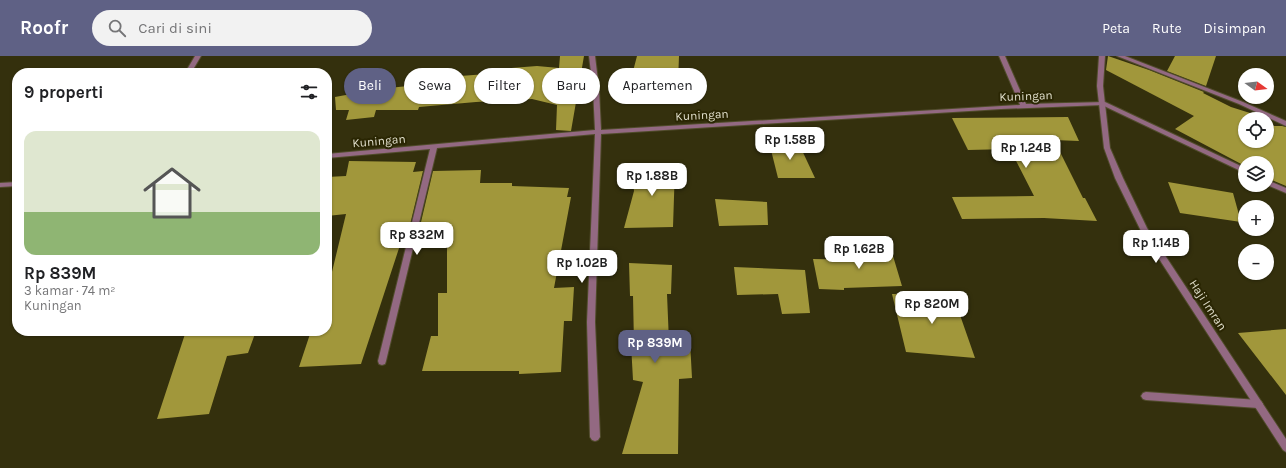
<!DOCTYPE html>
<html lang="id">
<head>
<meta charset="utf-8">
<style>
	:root { --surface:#fff; --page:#f2f2f2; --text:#202124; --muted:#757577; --line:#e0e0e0; --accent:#5f6185 }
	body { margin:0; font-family:Karla,sans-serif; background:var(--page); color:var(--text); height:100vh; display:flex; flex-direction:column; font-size:15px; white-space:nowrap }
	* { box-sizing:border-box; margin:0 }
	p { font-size:13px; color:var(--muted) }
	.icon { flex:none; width:22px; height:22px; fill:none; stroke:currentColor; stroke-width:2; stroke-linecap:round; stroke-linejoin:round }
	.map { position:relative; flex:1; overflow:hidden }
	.panel { position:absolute; left:12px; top:12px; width:320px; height:268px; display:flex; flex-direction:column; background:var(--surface); border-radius:16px; box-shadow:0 1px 3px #0004 }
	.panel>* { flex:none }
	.top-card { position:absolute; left:344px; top:12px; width:380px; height:36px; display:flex; gap:8px }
	.needle { width:26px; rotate:105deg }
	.fabs { position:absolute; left:1238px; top:12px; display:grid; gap:8px }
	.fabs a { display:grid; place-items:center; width:36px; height:36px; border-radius:50%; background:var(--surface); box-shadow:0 1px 3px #0004; font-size:20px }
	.price { position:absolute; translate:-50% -34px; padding:0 9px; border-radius:8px; background:#fff; color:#222; font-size:13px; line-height:26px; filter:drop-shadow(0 1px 2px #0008) }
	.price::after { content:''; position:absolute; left:50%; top:24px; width:12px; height:9px; margin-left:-6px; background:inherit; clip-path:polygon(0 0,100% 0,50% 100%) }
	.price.selected { background:var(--accent); color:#fff }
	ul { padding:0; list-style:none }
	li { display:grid; align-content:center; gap:8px; height:212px; padding:0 12px }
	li+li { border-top:1px solid var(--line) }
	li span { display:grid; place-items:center; height:124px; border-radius:12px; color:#555 }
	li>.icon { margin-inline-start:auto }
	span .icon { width:72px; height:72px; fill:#fffc; stroke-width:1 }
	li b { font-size:17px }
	h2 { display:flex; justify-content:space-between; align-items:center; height:48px; padding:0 12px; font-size:17px }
	.tag { padding:0 14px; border-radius:18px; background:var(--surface); box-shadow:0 1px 3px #0004; font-size:14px; line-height:36px }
	.tag.selected { background:var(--accent); color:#fff }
	header { display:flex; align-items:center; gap:24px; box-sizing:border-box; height:56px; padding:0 20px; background:var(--accent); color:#fff }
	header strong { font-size:19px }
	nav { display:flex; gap:22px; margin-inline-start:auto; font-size:14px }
	.search { width:280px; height:36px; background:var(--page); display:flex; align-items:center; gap:10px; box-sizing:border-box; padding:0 14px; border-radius:22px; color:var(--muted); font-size:15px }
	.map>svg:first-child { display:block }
	.building { fill:#a1973b }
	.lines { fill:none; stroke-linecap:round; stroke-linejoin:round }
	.service-casing { stroke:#504c2b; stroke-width:2 }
	.minor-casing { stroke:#504c2b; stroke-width:2 }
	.tertiary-casing { stroke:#504c2b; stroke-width:2 }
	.service { fill:#936982; fill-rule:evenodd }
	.minor { fill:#936982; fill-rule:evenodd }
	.tertiary { fill:#936982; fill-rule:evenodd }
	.labels { text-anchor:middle; stroke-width:4; stroke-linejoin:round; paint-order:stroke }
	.street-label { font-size:12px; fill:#e0decb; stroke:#2a2603 }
</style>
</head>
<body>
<header>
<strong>Roofr</strong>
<div class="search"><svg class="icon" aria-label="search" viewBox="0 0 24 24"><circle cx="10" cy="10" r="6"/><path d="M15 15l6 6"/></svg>Cari di sini</div>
<nav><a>Peta</a><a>Rute</a><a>Disimpan</a></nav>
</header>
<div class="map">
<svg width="1286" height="412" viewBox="0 0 1286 412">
	<rect width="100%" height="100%" fill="#34300d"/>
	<path class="building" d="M 560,0 L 584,0 L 571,75 L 556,74 L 557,49 L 532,43 L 476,46 L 419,51 L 418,54 L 376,54 L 374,61 L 346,64 L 349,54 L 336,54 L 335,41 L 378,33 L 459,25 L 460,20 L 500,17 L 500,13 L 537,10 L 559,12 Z
		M 637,0 L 679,0 L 678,26 L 631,23 Z
		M 1108,0 L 1149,14 L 1204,36 L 1203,37 L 1231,51 L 1250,57 L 1262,63 L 1245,63 L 1245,85 L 1267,85 L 1267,66 L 1274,70 L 1282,70 L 1286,71 L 1286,130 L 1267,122 L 1267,107 L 1245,107 L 1245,110 L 1175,73 L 1194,60 L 1106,14 Z
		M 1175,0 L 1216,0 L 1206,30 L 1167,15 Z
		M 1068,61 L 1079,85 L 1054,84 L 1083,142 L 1085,142 L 1097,165 L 1044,162 L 962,163 L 952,141 L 1034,140 L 1010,93 L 968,94 L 952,62 Z
		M 769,86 L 799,88 L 815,122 L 778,122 Z
		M 349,105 L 416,106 L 413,116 L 423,115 L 407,181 L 403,180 L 361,308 L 299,311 L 311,275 L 327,275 L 327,220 L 331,220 L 346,158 L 327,160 L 327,121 L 346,120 Z
		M 631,109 L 675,111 L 673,171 L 624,172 L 634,135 Z
		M 481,114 L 480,127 L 512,127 L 512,130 L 569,132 L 567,141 L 571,141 L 554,232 L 574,231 L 572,265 L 564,265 L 561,316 L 519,318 L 519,315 L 422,315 L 431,280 L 438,280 L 438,237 L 447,237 L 447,189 L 417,183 L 433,115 Z
		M 1168,126 L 1233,137 L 1241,166 L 1180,157 Z
		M 715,143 L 767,146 L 768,169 L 719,170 Z
		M 855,186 L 890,190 L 902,230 L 844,232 L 844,234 L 819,233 L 813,203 L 860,204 Z
		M 629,207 L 672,209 L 671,238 L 667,238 L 669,286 L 690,285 L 692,322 L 679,323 L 678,398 L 622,398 L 643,326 L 633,324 L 631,288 L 634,288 L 633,240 L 630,240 Z
		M 734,211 L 805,214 L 810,257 L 782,258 L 778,238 L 737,239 Z
		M 892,238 L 953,239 L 975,302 L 906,296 Z
		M 1286,273 L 1286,339 L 1238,277 Z
		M 186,275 L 256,275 L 248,297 L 227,300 L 209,358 L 157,363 Z"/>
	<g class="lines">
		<defs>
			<path id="service" d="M 1146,336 L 1258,344 L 1261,345 L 1263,348 L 1261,351 L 1258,352 L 1146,344 L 1143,343 L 1141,340 L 1143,337 Z"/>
			<path id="minor" d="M 195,0 L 201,0 L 191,17 L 185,17 Z
				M 589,0 L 595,0 L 599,33 L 601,74 L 1020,49 L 999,0 L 1005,0 L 1026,48 L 1105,46 L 1245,112 L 1245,117 L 1102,49 L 1001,53 L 601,78 L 595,266 L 600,381 L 598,384 L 595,385 L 592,384 L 590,381 L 587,266 L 595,78 L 437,92 L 386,305 L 385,308 L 382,309 L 379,308 L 378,305 L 430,93 L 327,102 L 327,98 L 595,74 L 593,33 Z
				M 1117,0 L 1125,0 L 1243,46 L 1286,65 L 1286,70 L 1239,48 Z
				M 1267,124 L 1286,132 L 1286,137 L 1267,129 Z
				M 17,126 L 17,130 L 0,131 L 0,127 Z"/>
			<path id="tertiary" d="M 1099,0 L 1105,0 L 1103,30 L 1110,92 L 1123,122 L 1147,172 L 1286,383 L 1286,396 L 1283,394 L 1141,175 L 1115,122 L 1104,92 L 1097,30 Z"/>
		</defs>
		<use href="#service" class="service-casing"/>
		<use href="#minor" class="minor-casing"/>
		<use href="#tertiary" class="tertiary-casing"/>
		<use href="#service" class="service"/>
		<use href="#minor" class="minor"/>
		<use href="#tertiary" class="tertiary"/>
	</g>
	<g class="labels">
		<g class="street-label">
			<text transform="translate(1026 40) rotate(-2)" y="4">Kuningan</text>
			<text transform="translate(702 59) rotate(-3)" y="4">Kuningan</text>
			<text transform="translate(379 85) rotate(-5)" y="4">Kuningan</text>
			<text transform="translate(1208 249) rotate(57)" y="4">Haji Imran</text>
		</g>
	</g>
</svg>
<div class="fabs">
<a><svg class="needle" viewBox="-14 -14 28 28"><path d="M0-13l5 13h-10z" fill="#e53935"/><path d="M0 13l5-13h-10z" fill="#757577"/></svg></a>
<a><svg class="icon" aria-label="locate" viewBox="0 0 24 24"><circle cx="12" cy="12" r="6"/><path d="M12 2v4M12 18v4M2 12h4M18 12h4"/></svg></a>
<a><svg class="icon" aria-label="layers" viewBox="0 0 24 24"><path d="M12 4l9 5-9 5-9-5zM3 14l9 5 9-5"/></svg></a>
<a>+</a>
<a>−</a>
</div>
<b class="price" style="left:790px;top:105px">Rp 1.58B</b>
<b class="price" style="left:1026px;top:113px">Rp 1.24B</b>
<b class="price" style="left:652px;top:141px">Rp 1.88B</b>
<b class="price" style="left:417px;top:200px">Rp 832M</b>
<b class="price" style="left:1156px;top:208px">Rp 1.14B</b>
<b class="price" style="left:859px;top:214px">Rp 1.62B</b>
<b class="price" style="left:582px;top:228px">Rp 1.02B</b>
<b class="price" style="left:932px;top:269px">Rp 820M</b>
<b class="price selected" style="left:655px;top:308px">Rp 839M</b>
<div class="top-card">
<a class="tag selected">Beli</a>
<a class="tag">Sewa</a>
<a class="tag">Filter</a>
<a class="tag">Baru</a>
<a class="tag">Apartemen</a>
</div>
<section class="panel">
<h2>9 properti<svg class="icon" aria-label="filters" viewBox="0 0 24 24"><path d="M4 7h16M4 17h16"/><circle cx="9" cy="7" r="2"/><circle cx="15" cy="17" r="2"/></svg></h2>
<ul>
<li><span style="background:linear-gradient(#dfe7d0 65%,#8fb573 0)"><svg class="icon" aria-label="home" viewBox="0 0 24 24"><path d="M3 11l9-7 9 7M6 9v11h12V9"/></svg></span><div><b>Rp 839M</b><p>3 kamar · 74 m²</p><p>Kuningan</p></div></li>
</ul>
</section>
</div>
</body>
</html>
